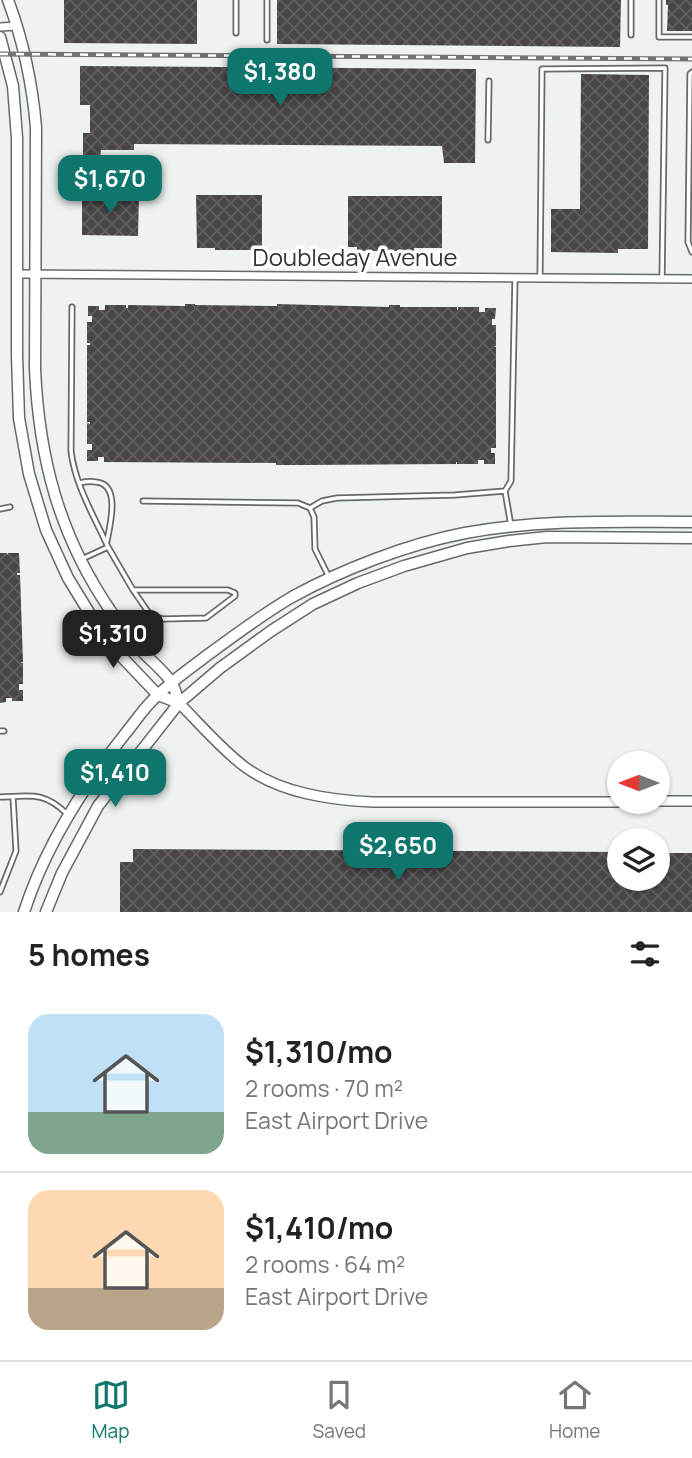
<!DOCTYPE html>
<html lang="en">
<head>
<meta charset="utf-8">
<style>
	:root { --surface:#fff; --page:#f2f2f2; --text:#222; --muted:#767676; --line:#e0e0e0; --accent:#0f766e }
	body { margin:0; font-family:Manrope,sans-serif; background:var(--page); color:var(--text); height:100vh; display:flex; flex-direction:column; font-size:26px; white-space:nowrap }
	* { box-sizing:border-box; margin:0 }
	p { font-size:23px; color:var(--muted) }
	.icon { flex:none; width:38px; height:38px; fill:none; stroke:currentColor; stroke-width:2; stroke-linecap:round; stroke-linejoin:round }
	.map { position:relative; height:912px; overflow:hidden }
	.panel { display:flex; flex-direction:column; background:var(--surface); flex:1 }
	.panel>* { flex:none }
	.needle { width:46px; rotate:270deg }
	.fabs { position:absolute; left:607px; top:751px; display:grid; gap:14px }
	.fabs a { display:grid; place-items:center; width:63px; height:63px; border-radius:50%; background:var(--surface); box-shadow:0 2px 5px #0004; font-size:35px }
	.price { position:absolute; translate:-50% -60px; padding:0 16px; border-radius:14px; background:var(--accent); color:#fff; font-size:23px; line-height:46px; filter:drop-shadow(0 2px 4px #0008) }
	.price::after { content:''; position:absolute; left:50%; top:42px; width:21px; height:16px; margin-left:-10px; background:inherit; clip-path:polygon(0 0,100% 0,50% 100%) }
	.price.active { background:#222; color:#fff }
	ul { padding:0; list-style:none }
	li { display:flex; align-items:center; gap:21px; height:175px; padding:0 28px }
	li+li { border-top:2px solid var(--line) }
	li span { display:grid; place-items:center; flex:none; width:196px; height:140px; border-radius:21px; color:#555 }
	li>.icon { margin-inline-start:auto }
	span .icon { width:84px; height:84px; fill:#fffc; stroke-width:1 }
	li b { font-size:30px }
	h2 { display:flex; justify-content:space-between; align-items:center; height:84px; padding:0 28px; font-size:30px }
	.tab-bar { display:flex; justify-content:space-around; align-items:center; height:98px; border-top:2px solid var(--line); background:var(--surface); font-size:19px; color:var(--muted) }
	.tab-bar a { display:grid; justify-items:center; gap:4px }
	.tab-bar .active { color:var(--accent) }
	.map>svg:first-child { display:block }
	.building { fill:url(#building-cross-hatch) }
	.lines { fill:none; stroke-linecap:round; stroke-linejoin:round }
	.service-casing { stroke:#666a69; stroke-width:7 }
	.minor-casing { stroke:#666a69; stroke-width:10 }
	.tertiary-casing { stroke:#666a69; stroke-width:12 }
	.secondary-casing { stroke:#666a69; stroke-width:13 }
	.service { stroke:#fff; stroke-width:3.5 }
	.minor { stroke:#fff; stroke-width:7 }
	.tertiary { stroke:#fff; stroke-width:9 }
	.secondary { stroke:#fff; stroke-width:10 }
	.rail-casing { stroke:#707373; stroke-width:5 }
	.rail { stroke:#fff; stroke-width:2.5; stroke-dasharray:8; stroke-linecap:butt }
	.labels { text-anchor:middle; stroke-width:7; stroke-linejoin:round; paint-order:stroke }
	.street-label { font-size:24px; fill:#333535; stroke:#fff }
</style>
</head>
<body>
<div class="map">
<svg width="692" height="912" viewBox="0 0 692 912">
	<defs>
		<pattern id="building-cross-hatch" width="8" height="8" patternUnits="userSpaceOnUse" patternTransform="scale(1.75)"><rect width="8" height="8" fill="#4a4648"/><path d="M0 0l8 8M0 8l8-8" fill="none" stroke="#625f60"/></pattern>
	</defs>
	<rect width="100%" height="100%" fill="#eef3f2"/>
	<path class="building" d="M 64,0 L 197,0 L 197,44 L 64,43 Z
		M 277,0 L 621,0 L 620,47 L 277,44 Z
		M 666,0 L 692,0 L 692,31 L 667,31 L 668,5 L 666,5 Z
		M 80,66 L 476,69 L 475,163 L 444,163 L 442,146 L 134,144 L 134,150 L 101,150 L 100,159 L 83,159 L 83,133 L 90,133 L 90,105 L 80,105 Z
		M 581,74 L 649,75 L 648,249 L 618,249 L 618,253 L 551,252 L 551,209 L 580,209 Z
		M 82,194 L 139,194 L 138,236 L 82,235 Z
		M 196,195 L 262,195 L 262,250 L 215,250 L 215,248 L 197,248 Z
		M 348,196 L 442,196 L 442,248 L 414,248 L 414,251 L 357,251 L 357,247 L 348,247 Z
		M 185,304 L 195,304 L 195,305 L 277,306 L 277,304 L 389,307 L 389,305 L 400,305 L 400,307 L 457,307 L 457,310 L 458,310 L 458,307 L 479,307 L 479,312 L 485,312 L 485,308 L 496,308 L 495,319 L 492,319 L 492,325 L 496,325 L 496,346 L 494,346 L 496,347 L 496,448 L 491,448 L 491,453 L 495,453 L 495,464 L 484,464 L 484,460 L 478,460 L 478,464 L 457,464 L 457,462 L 456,462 L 456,464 L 306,465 L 276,465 L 276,463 L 104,462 L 104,457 L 98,457 L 98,461 L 87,461 L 87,450 L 92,450 L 92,444 L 87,444 L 87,423 L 90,424 L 90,422 L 87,422 L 87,345 L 90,345 L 90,343 L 87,343 L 87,322 L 92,322 L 92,316 L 88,316 L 88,306 L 99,306 L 99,310 L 105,310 L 105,305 L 126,305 L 126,308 L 128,308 L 128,305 L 185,306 Z
		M 0,553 L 7,553 L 7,555 L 8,553 L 19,553 L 20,573 L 17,573 L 17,575 L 20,575 L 23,662 L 20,663 L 23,663 L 23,684 L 19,684 L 19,690 L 23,690 L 23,701 L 12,701 L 12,698 L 6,698 L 6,702 L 0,703 Z
		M 133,849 L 620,852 L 620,878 L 658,878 L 658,853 L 692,853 L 692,912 L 120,912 L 120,862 L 133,862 Z"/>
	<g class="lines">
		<defs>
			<path id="service" d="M 631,0 L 631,35
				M 659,0 L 659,37 L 692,37
				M 236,33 L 236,0
				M 267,40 L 267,0
				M 692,72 L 690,74 L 688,242 L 692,252
				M 488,140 L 489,81
				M 540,276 L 542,69 L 665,68 L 662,279
				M 72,307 L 71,451 C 75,485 94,516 108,547 L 82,559
				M 79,483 C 84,482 91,481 96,482 C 121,484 110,525 107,541
				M 143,501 L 298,503 L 310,508 L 314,517 L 315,549 L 329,577
				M 310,508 L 322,501 L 337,498 L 455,495 L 505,491
				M 0,509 L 10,507
				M 511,526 L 505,491 L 511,481 L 515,278
				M 108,547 L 133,590 L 151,616 L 163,619 L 206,618 L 235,596 L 235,593 L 228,590 L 133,590
				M 0,731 L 4,731
				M 0,797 C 30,796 44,791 67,814
				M 0,892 L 16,851 L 13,797"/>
			<path id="minor" d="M 0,27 L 17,26
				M 17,274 L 692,279"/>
			<path id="tertiary" d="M 179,703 C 200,724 221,749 245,767 C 281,793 329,800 373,802 L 620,802
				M 658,801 L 692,801"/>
			<path id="secondary" d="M 8,0 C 24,43 32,81 36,127 L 35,369 C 39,458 59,535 110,610 C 119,624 131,639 143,652 C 152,662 165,672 172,683 C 175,689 177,697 179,703
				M 0,37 L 13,86 L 17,138 L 17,355 L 19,418 L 29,474 L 46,530 L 68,578 L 98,627 L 119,654 L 158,695 L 179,703
				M 24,912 C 45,847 83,787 125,734 C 133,724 140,714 148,705 C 166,685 188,670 209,654 C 236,634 263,614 292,597 C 343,569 408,544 465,533 C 541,519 615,522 692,522
				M 46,912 L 62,873 L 98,806 L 179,703 L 220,668 L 271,631 L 313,604 L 358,583 L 404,566 L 467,548 L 509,541 L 547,537 L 692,538"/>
		</defs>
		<use href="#service" class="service-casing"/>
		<use href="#minor" class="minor-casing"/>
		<use href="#tertiary" class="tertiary-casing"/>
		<use href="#secondary" class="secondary-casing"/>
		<use href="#service" class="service"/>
		<use href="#minor" class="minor"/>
		<use href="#tertiary" class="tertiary"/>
		<use href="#secondary" class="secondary"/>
		<defs>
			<path id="rail" d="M 0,54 L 692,59"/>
		</defs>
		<use href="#rail" class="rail-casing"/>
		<use href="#rail" class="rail"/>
	</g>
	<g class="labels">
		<g class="street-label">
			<text x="355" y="266">Doubleday Avenue</text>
		</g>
	</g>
</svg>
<div class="fabs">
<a><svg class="needle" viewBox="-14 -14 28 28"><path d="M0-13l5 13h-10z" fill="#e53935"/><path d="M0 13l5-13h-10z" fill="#767676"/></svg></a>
<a><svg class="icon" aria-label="layers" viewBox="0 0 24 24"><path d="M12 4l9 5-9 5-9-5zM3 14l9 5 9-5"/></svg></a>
</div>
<b class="price" style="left:280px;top:108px">$1,380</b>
<b class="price" style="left:110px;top:215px">$1,670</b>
<b class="price active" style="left:113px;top:670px">$1,310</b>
<b class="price" style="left:115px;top:809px">$1,410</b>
<b class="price" style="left:398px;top:882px">$2,650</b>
</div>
<section class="panel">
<h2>5 homes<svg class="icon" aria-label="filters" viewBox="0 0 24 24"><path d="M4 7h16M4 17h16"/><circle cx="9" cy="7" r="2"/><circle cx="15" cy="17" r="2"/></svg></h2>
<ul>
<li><span style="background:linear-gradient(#bfe0f5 70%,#7fa58c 0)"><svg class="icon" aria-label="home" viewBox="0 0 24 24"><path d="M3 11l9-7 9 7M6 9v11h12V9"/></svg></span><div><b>$1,310/mo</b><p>2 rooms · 70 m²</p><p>East Airport Drive</p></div></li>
<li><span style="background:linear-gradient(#ffd9b3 70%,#b9a48a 0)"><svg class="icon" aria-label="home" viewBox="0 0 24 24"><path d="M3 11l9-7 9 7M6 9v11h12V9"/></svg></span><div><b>$1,410/mo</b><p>2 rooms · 64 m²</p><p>East Airport Drive</p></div></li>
</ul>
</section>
<nav class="tab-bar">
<a class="active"><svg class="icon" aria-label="map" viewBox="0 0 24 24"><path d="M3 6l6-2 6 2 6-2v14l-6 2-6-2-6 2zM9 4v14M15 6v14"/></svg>Map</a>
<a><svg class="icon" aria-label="saved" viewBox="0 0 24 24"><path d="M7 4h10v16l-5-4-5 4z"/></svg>Saved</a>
<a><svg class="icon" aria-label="home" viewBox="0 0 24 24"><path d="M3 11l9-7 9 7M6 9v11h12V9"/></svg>Home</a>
</nav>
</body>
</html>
